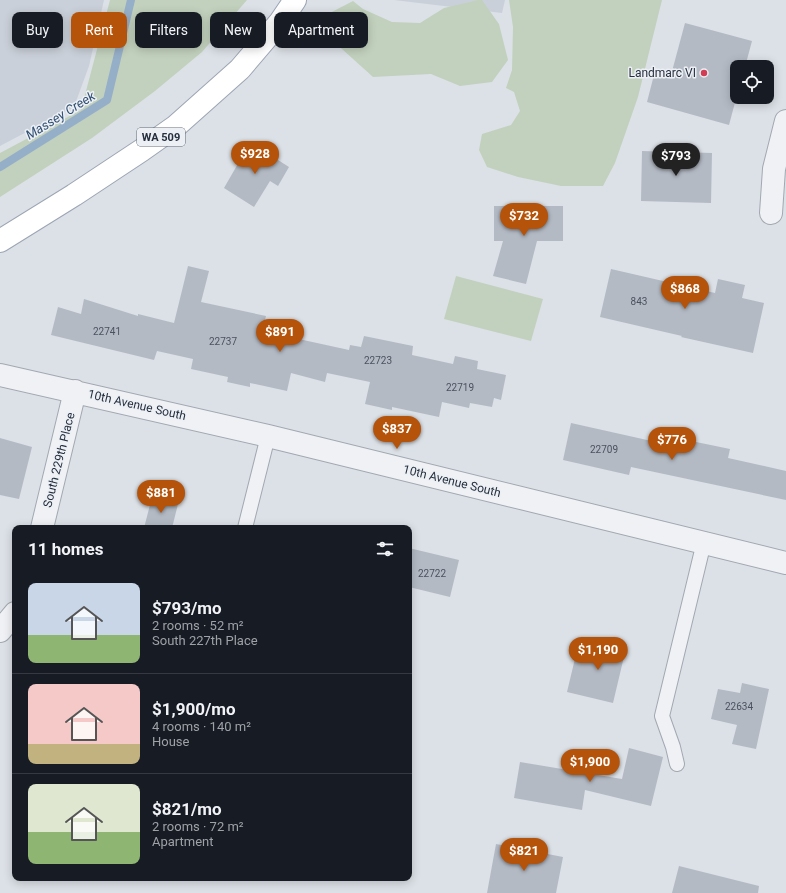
<!DOCTYPE html>
<html lang="en">
<head>
<meta charset="utf-8">
<style>
	:root { --surface:#171b24; --page:#242831; --text:#f1f3f6; --muted:#9ea1a6; --line:#363941; --accent:#b45309 }
	body { margin:0; font-family:Roboto,sans-serif; background:var(--page); color:var(--text); height:100vh; display:flex; flex-direction:column; font-size:15px; white-space:nowrap }
	* { box-sizing:border-box; margin:0 }
	p { font-size:13px; color:var(--muted) }
	.icon { flex:none; width:22px; height:22px; fill:none; stroke:currentColor; stroke-width:2; stroke-linecap:round; stroke-linejoin:round }
	.map { position:relative; flex:1; overflow:hidden }
	.drawer { position:absolute; left:12px; top:525px; width:400px; height:356px; display:flex; flex-direction:column; background:var(--surface); border-radius:8px; box-shadow:0 2px 10px #0003 }
	.drawer>* { flex:none }
	.banner { position:absolute; left:12px; top:12px; width:400px; height:36px; display:flex; gap:8px }
	.buttons { position:absolute; left:730px; top:60px; display:grid; gap:8px }
	.buttons a { display:grid; place-items:center; width:44px; height:44px; border-radius:8px; background:var(--surface); box-shadow:0 2px 10px #0003; font-size:20px }
	.price { position:absolute; translate:-50% -34px; padding:0 9px; border-radius:14px; background:var(--accent); color:#fff; font-size:13px; line-height:26px; filter:drop-shadow(0 1px 2px #0008) }
	.price::after { content:''; position:absolute; left:50%; top:24px; width:12px; height:9px; margin-left:-6px; background:inherit; clip-path:polygon(0 0,100% 0,50% 100%) }
	.price.active { background:#222; color:#fff }
	ul { padding:0; list-style:none }
	li { display:flex; align-items:center; gap:12px; height:100px; padding:0 16px }
	li+li { border-top:1px solid var(--line) }
	li span { display:grid; place-items:center; flex:none; width:112px; height:80px; border-radius:8px; color:#555 }
	li>.icon { margin-inline-start:auto }
	span .icon { width:48px; height:48px; fill:#fffc; stroke-width:1 }
	li b { font-size:17px }
	h2 { display:flex; justify-content:space-between; align-items:center; height:48px; padding:0 16px; font-size:17px }
	.tag { padding:0 14px; border-radius:8px; background:var(--surface); box-shadow:0 2px 10px #0003; font-size:14px; line-height:36px }
	.tag.active { background:var(--accent); color:#fff }
	.map>svg:first-child { display:block }
	.built { fill:#cad0d9 }
	.green { fill:#c2d1bd }
	.lines { fill:none; stroke-linecap:round; stroke-linejoin:round }
	.stream { stroke:#96afc8; stroke-width:8 }
	.building { fill:#b4bac4 }
	.service-casing { stroke:#a2a8b1; stroke-width:16 }
	.minor-casing { stroke:#a2a8b1; stroke-width:24 }
	.primary-casing { stroke:#9ca5b3; stroke-width:24 }
	.service { stroke:#eff1f5; stroke-width:14 }
	.minor { stroke:#eff1f5; stroke-width:22 }
	.primary { stroke:#fff; stroke-width:22 }
	.poi-dot { fill:#d13d54; stroke:#ecf0f5; stroke-width:1.5 }
	.labels { text-anchor:middle; stroke-width:3; stroke-linejoin:round; paint-order:stroke }
	.number-label { font-size:10px; fill:#4a5260 }
	.shield { fill:#ecf0f5; stroke:#616975; stroke-width:1 }
	.shield-label { font-size:11px; font-weight:bold; fill:#262f3e }
	.poi-label { font-size:12px; fill:#262f3e; stroke:#ecf0f5; text-anchor:end }
	.street-label { font-size:12px; fill:#262f3e; stroke:#ecf0f5 }
	.water-label { font-size:13px; font-style:italic; fill:#2f4e72; stroke:#ecf0f5 }
</style>
</head>
<body>
<div class="map">
<svg width="786" height="893" viewBox="0 0 786 893">
	<rect width="100%" height="100%" fill="#dce1e7"/>
	<path class="built" d="M 0,0 L 104,0 L 89,66 L 74,107 L 0,146 Z
		M 394,0 L 505,0 L 502,13 Z"/>
	<path class="green" d="M 110,0 L 247,0 L 202,52 L 155,91 L 92,138 L 0,197 L 0,153 L 81,110 Z
		M 478,0 L 482,0 L 499,24 L 508,60 L 492,82 L 460,86 L 431,74 L 373,77 L 322,31 L 326,15 L 353,1 L 363,9 L 392,22 L 420,23 L 444,8 Z
		M 509,0 L 662,0 L 638,97 L 615,163 L 603,186 L 561,186 L 518,177 L 487,167 L 479,150 L 482,134 L 511,125 L 520,111 L 514,92 L 506,88 L 512,70 L 513,27 Z
		M 456,276 L 543,299 L 531,341 L 444,319 Z"/>
	<g class="lines">
		<path class="stream" d="M 0,167 L 107,100 L 131,0"/>
	</g>
	<path class="building" d="M 685,23 L 752,41 L 745,67 L 737,67 L 737,95 L 729,125 L 647,102 L 655,71 L 671,75 Z
		M 256,146 L 289,167 L 278,186 L 270,181 L 254,207 L 224,188 L 247,148 L 253,151 Z
		M 642,151 L 712,153 L 711,203 L 641,201 Z
		M 494,206 L 563,206 L 563,241 L 537,241 L 526,284 L 493,276 L 503,241 L 494,241 Z
		M 188,266 L 209,271 L 201,302 L 266,316 L 262,331 L 349,350 L 350,345 L 361,347 L 364,336 L 413,346 L 412,355 L 453,364 L 455,356 L 478,361 L 477,369 L 506,375 L 501,400 L 494,398 L 492,407 L 470,403 L 469,408 L 442,402 L 439,417 L 392,407 L 392,410 L 365,404 L 370,382 L 327,373 L 325,382 L 291,373 L 287,391 L 250,383 L 250,387 L 227,382 L 228,377 L 191,369 L 193,359 L 157,351 L 154,360 L 51,335 L 58,307 L 81,314 L 84,299 L 138,316 L 138,314 L 174,323 Z
		M 611,269 L 715,293 L 718,279 L 745,285 L 742,298 L 764,303 L 753,353 L 681,337 L 682,336 L 600,317 Z
		M 571,423 L 665,444 L 667,436 L 730,449 L 728,458 L 786,471 L 786,500 L 631,467 L 629,475 L 563,460 Z
		M 0,438 L 32,447 L 19,499 L 0,495 Z
		M 152,497 L 178,504 L 172,528 L 144,528 Z
		M 409,548 L 459,560 L 450,597 L 409,587 Z
		M 599,638 L 627,644 L 613,703 L 567,692 L 578,646 L 596,651 Z
		M 742,683 L 769,689 L 756,749 L 732,744 L 737,725 L 711,719 L 718,689 L 740,693 Z
		M 629,748 L 663,757 L 651,806 L 585,790 L 582,810 L 514,798 L 520,762 L 622,779 Z
		M 496,844 L 563,857 L 556,893 L 487,893 Z
		M 679,866 L 759,886 L 758,893 L 672,893 Z"/>
	<g class="lines">
		<defs>
			<path id="service" d="M 245,528 L 268,436
				M 677,764 L 673,747 L 662,716 L 704,542"/>
			<path id="minor" d="M 771,213 L 774,169 L 786,121
				M 0,375 L 268,436 L 786,563
				M 42,528 L 75,391
				M 0,631 L 15,613"/>
			<path id="primary" d="M 0,241 L 74,195 L 142,150 L 176,126 L 240,69 L 280,22 L 295,0"/>
		</defs>
		<use href="#service" class="service-casing"/>
		<use href="#minor" class="minor-casing"/>
		<use href="#primary" class="primary-casing"/>
		<use href="#service" class="service"/>
		<use href="#minor" class="minor"/>
		<use href="#primary" class="primary"/>
	</g>
	<circle class="poi-dot" cx="704" cy="73" r="4"/>
	<g class="labels">
		<g class="number-label">
			<text x="639" y="305">843</text>
			<text x="107" y="335">22741</text>
			<text x="223" y="345">22737</text>
			<text x="378" y="364">22723</text>
			<text x="460" y="391">22719</text>
			<text x="604" y="453">22709</text>
			<text x="432" y="577">22722</text>
			<text x="739" y="710">22634</text>
		</g>
		<rect class="shield" x="137" y="128" width="48" height="18" rx="3"/>
		<g class="shield-label">
			<text x="161" y="141">WA 509</text>
		</g>
		<g class="poi-label">
			<text x="696" y="77">Landmarc VI</text>
		</g>
		<g class="street-label">
			<text transform="translate(137 405) rotate(13)" y="4">10th Avenue South</text>
			<text transform="translate(59 460) rotate(-76)" y="4">South 229th Place</text>
			<text transform="translate(452 481) rotate(14)" y="4">10th Avenue South</text>
		</g>
		<g class="water-label">
			<text transform="translate(60 115) rotate(-32)" y="5">Massey Creek</text>
		</g>
	</g>
</svg>
<div class="buttons">
<a><svg class="icon" aria-label="locate" viewBox="0 0 24 24"><circle cx="12" cy="12" r="6"/><path d="M12 2v4M12 18v4M2 12h4M18 12h4"/></svg></a>
</div>
<b class="price" style="left:255px;top:175px">$928</b>
<b class="price active" style="left:676px;top:177px">$793</b>
<b class="price" style="left:524px;top:237px">$732</b>
<b class="price" style="left:685px;top:310px">$868</b>
<b class="price" style="left:280px;top:353px">$891</b>
<b class="price" style="left:397px;top:450px">$837</b>
<b class="price" style="left:672px;top:461px">$776</b>
<b class="price" style="left:161px;top:514px">$881</b>
<b class="price" style="left:598px;top:671px">$1,190</b>
<b class="price" style="left:590px;top:783px">$1,900</b>
<b class="price" style="left:524px;top:872px">$821</b>
<div class="banner">
<a class="tag">Buy</a>
<a class="tag active">Rent</a>
<a class="tag">Filters</a>
<a class="tag">New</a>
<a class="tag">Apartment</a>
</div>
<section class="drawer">
<h2>11 homes<svg class="icon" aria-label="filters" viewBox="0 0 24 24"><path d="M4 7h16M4 17h16"/><circle cx="9" cy="7" r="2"/><circle cx="15" cy="17" r="2"/></svg></h2>
<ul>
<li><span style="background:linear-gradient(#c9d6e8 65%,#8fb573 0)"><svg class="icon" aria-label="home" viewBox="0 0 24 24"><path d="M3 11l9-7 9 7M6 9v11h12V9"/></svg></span><div><b>$793/mo</b><p>2 rooms · 52 m²</p><p>South 227th Place</p></div></li>
<li><span style="background:linear-gradient(#f6c9c9 75%,#c2b280 0)"><svg class="icon" aria-label="home" viewBox="0 0 24 24"><path d="M3 11l9-7 9 7M6 9v11h12V9"/></svg></span><div><b>$1,900/mo</b><p>4 rooms · 140 m²</p><p>House</p></div></li>
<li><span style="background:linear-gradient(#dfe7d0 60%,#8fb573 0)"><svg class="icon" aria-label="home" viewBox="0 0 24 24"><path d="M3 11l9-7 9 7M6 9v11h12V9"/></svg></span><div><b>$821/mo</b><p>2 rooms · 72 m²</p><p>Apartment</p></div></li>
</ul>
</section>
</div>
</body>
</html>
